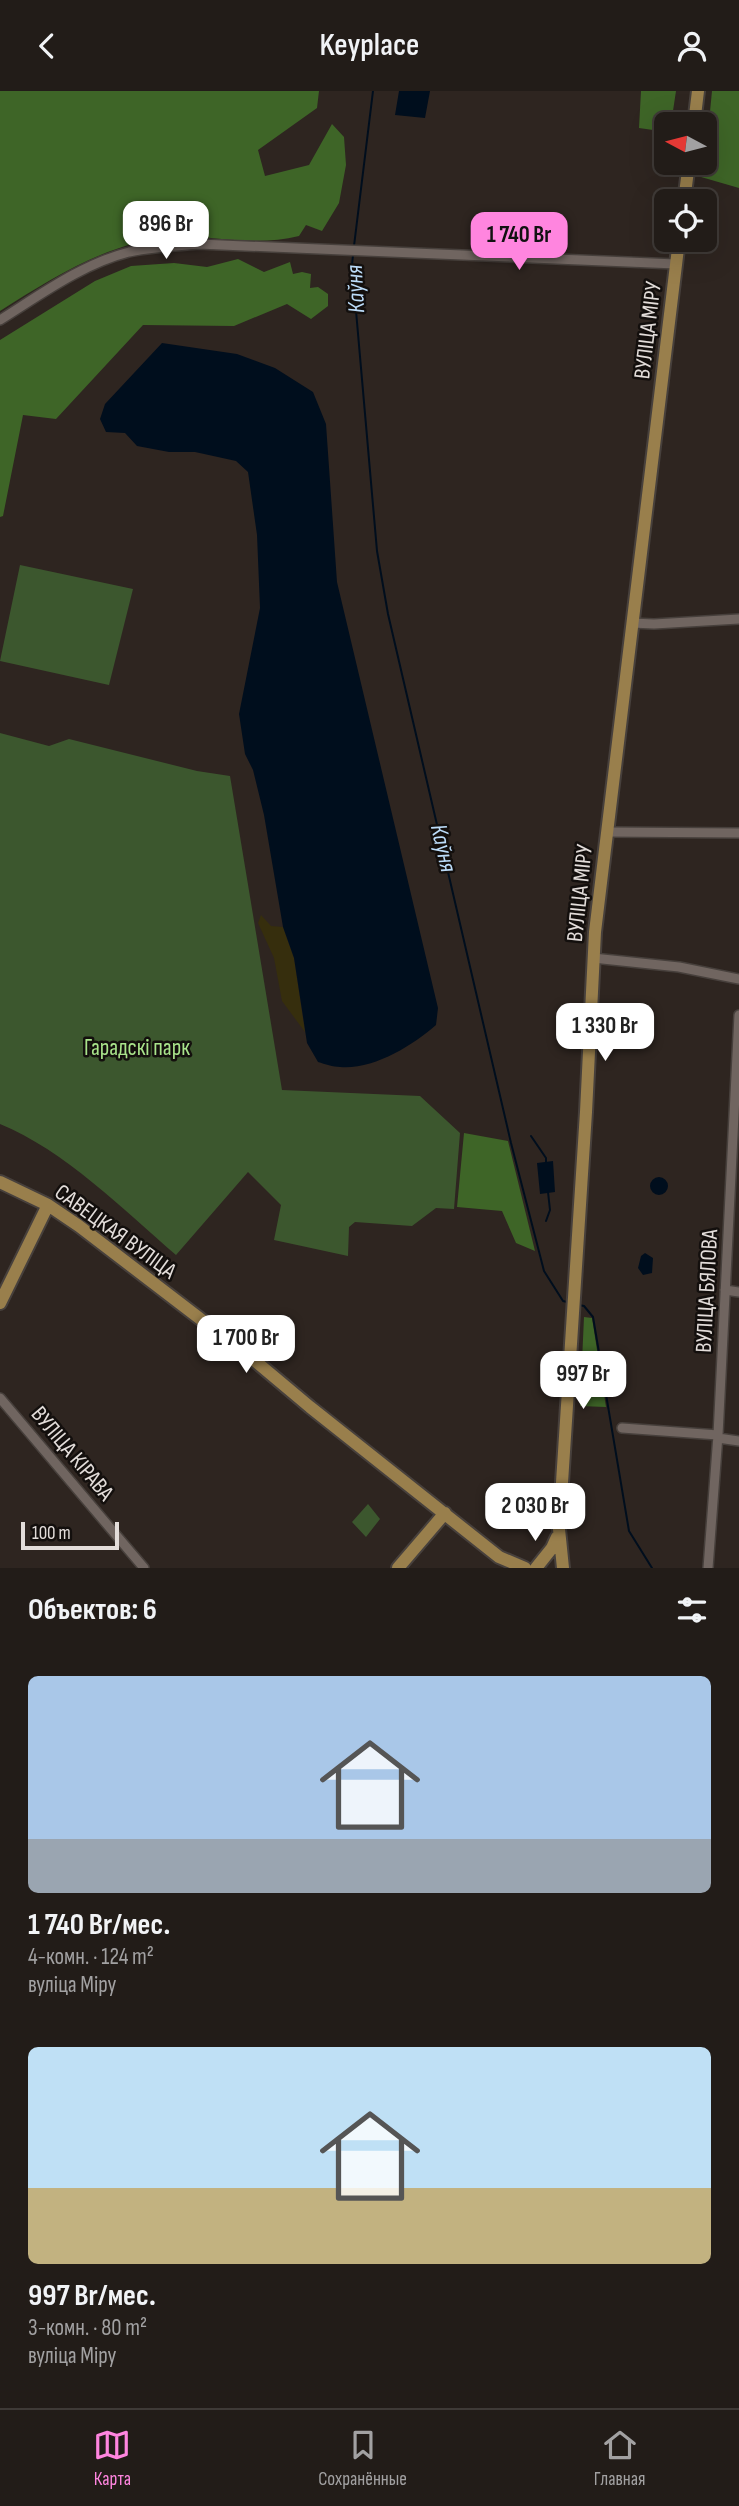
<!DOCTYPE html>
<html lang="ru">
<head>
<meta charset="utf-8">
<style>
	:root { --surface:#221c18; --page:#2e2925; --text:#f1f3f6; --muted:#a2a1a2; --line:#3f3a37; --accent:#ff85df }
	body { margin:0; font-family:"Sofia Sans Condensed",sans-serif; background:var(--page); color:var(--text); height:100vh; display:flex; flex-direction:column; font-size:26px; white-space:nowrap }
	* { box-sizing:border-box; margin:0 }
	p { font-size:23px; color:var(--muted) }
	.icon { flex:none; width:38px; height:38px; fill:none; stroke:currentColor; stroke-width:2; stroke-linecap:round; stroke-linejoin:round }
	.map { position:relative; height:1477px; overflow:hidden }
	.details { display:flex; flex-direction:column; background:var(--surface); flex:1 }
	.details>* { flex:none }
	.needle { width:46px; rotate:277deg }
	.controls { position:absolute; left:654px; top:21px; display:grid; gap:14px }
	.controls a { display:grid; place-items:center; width:63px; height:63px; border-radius:10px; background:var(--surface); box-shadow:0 7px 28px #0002,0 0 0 2px var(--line); font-size:35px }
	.scale { position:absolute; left:21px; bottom:18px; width:98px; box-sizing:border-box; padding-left:7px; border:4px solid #e3ddda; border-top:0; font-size:19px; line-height:24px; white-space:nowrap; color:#e3ddda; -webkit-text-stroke:5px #130f0d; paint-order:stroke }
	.price { position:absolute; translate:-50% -60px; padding:0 16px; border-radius:14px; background:#fff; color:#222; font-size:23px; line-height:46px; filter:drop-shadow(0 2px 4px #0008) }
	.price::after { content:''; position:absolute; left:50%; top:42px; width:21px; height:16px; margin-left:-10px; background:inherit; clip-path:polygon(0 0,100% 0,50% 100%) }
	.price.selected { background:var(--accent); color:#111 }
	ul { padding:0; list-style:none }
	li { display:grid; align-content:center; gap:14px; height:371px; padding:0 28px }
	li span { display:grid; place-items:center; height:217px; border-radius:10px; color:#555 }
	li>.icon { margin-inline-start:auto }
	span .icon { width:126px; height:126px; fill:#fffc; stroke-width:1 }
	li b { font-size:30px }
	h2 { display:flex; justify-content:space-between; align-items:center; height:84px; padding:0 28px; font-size:30px }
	header { display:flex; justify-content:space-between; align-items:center; height:91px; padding:0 28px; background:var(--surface); font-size:32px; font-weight:600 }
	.menu { display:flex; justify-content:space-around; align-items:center; height:98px; border-top:2px solid var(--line); background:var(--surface); font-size:19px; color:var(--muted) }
	.menu a { display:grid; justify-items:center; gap:4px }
	.menu .selected { color:var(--accent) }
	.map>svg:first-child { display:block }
	.green { fill:#3c572e }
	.forest { fill:#3e6527 }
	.sand { fill:#362e0d }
	.water { fill:#000e1d }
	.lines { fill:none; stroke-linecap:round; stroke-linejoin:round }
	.stream { stroke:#000e1d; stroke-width:2 }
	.minor-casing { stroke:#47403c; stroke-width:12 }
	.major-casing { stroke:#47403c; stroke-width:16 }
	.minor { stroke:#706560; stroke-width:9 }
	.major { stroke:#997f4c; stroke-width:12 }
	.labels { text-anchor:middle; stroke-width:5; stroke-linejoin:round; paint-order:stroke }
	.street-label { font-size:23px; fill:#e3ddda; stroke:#130f0d }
	.park-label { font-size:23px; fill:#a9e48b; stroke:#130f0d }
	.water-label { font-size:24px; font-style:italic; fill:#bcdcf9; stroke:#130f0d }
</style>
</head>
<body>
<header><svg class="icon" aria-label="back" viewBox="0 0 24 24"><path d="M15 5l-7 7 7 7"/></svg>Keyplace<svg class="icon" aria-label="person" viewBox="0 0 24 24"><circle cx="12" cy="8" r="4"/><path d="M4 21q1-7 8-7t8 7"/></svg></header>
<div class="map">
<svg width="739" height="1477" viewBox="0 0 739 1477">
	<rect width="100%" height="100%" fill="#2e2520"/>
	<path class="green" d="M 20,474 L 133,498 L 109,594 L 0,570 Z
		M 0,642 L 49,655 L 69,648 L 197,680 L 230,685 L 282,999 L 420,1005 L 460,1042 L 454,1118 L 436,1117 L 412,1135 L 355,1131 L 349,1136 L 348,1165 L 274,1149 L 281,1114 L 248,1081 L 176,1164 C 124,1119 64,1059 0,1033 Z
		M 368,1413 L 380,1428 L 366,1446 L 352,1431 Z"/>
	<path class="forest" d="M 0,0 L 319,0 L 317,17 L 258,59 L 265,85 L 309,74 L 332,33 L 344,46 L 346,74 L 339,112 L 322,140 L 306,134 L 299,145 C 256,156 214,145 170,144 C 160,144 149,149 139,151 C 86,165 46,191 0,220 Z
		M 641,0 L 676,0 L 671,33 L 667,33 L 667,41 L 639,37 Z
		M 712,0 L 739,0 L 739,97 L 701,86 L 703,72 L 705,72 Z
		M 238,168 L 264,181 L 290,171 L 293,183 L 302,181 L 311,183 L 310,197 L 318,196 L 328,203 L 328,215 L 311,228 L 287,213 L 234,235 L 143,234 L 56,328 L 23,324 L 3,425 L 0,426 L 0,249 L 95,190 L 131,175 L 174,172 L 207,176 Z
		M 464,1042 L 508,1050 L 535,1160 L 516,1152 L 502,1120 L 457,1116 Z
		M 584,1226 L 592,1227 L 606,1316 L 580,1315 Z"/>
	<path class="sand" d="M 261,824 L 271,835 L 283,836 L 294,867 L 305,941 L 282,910 L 274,867 L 258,832 Z"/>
	<path class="water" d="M 399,0 L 430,0 L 425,27 L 395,24 Z
		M 162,252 L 237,263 L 275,277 L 313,301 L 326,333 L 337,491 L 438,917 L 436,934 C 412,955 373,979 340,976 C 333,976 325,973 318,971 L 307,952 L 294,867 L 283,836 L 264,724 L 253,679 L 245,663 L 239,623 L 260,517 L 257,444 L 248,381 L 236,370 L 195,361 L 169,361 L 137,355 L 125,342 L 106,341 L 100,328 L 105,313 Z
		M 553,1070 L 555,1101 L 540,1103 L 537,1072 Z
		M650 1095a9 9 0 1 1 18 0a9 9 0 1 1-18 0Z
		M 645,1162 L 653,1167 L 652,1182 L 643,1184 L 638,1177 L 641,1165 Z"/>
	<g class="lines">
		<path class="stream" d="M 354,155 L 373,0
			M 353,164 L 352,174 L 377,460 L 388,523 L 511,1052 L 544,1180 L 563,1210 L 567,1211
			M 531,1045 L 546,1067 L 546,1071
			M 546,1130 L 550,1119 L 548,1101
			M 579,1214 L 584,1215 L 593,1226 L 629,1440 L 652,1477"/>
		<defs>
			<path id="minor" d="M 0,229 C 40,204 82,173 129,161 C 152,156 176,155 199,153 L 676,173
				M 632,532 L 654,533 L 739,528
				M 607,741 L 739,742
				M 593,867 L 679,876 L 739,888
				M 725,1199 L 739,1201
				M 0,1307 L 144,1477
				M 622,1337 L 718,1344
				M 718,1347 L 739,1350
				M 708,1477 L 718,1344 L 739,924"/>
			<path id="major" d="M 694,33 L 698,0
				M 684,110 L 689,72
				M 0,1091 L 48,1114 L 79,1135 L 254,1269 L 310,1316 L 499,1466 L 525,1477
				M 0,1212 L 48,1114
				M 398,1477 L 445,1422
				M 536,1477 L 552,1457 L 557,1446
				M 563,1477 L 559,1438 L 586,1021 L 595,841 L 679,149"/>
		</defs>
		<use href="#minor" class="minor-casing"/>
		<use href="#major" class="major-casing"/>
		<use href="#minor" class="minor"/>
		<use href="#major" class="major"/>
	</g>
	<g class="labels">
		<g class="street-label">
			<text transform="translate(647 239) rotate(-83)" y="8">ВУЛІЦА МІРУ</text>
			<text transform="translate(579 802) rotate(-84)" y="8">ВУЛІЦА МІРУ</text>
			<text transform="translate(116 1140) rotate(36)" y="8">САВЕЦКАЯ ВУЛІЦА</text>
			<text transform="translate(706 1200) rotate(-87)" y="8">ВУЛІЦА БЯЛОВА</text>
			<text transform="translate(73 1362) rotate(50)" y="8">ВУЛІЦА КІРАВА</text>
		</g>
		<g class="park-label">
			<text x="137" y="964">Гарадскі парк</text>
		</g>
		<g class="water-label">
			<text transform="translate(355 198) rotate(-93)" y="8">Каўня</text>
			<text transform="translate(444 757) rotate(77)" y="8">Каўня</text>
		</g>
	</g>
</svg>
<div class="controls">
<a><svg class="needle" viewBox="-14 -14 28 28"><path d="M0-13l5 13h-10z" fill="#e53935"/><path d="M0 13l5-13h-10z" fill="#a2a1a2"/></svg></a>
<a><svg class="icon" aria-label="locate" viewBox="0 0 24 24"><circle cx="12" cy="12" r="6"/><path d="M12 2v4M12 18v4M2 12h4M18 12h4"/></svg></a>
</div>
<div class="scale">100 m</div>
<b class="price" style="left:166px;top:170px">896 Br</b>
<b class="price selected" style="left:519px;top:181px">1 740 Br</b>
<b class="price" style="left:605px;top:972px">1 330 Br</b>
<b class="price" style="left:246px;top:1284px">1 700 Br</b>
<b class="price" style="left:583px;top:1320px">997 Br</b>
<b class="price" style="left:535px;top:1452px">2 030 Br</b>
</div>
<section class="details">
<h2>Объектов: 6<svg class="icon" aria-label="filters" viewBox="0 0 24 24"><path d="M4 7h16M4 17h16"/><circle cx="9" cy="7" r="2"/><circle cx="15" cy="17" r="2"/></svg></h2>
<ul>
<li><span style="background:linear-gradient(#a9c7e8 75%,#9aa5b1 0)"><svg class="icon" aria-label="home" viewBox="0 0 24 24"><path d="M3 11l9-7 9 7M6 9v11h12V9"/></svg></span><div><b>1 740 Br/мес.</b><p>4-комн. · 124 m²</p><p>вуліца Міру</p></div></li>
<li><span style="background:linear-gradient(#bfe0f5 65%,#c2b280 0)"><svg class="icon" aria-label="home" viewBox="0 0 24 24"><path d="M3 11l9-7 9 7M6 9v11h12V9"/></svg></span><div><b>997 Br/мес.</b><p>3-комн. · 80 m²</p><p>вуліца Міру</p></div></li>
</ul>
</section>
<nav class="menu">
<a class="selected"><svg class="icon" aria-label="map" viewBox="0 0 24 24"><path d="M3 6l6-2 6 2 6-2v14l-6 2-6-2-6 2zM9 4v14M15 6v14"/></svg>Карта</a>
<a><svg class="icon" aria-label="saved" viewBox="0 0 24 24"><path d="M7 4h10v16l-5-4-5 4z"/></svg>Сохранённые</a>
<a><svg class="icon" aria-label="home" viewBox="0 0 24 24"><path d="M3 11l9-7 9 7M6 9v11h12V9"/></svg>Главная</a>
</nav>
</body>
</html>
